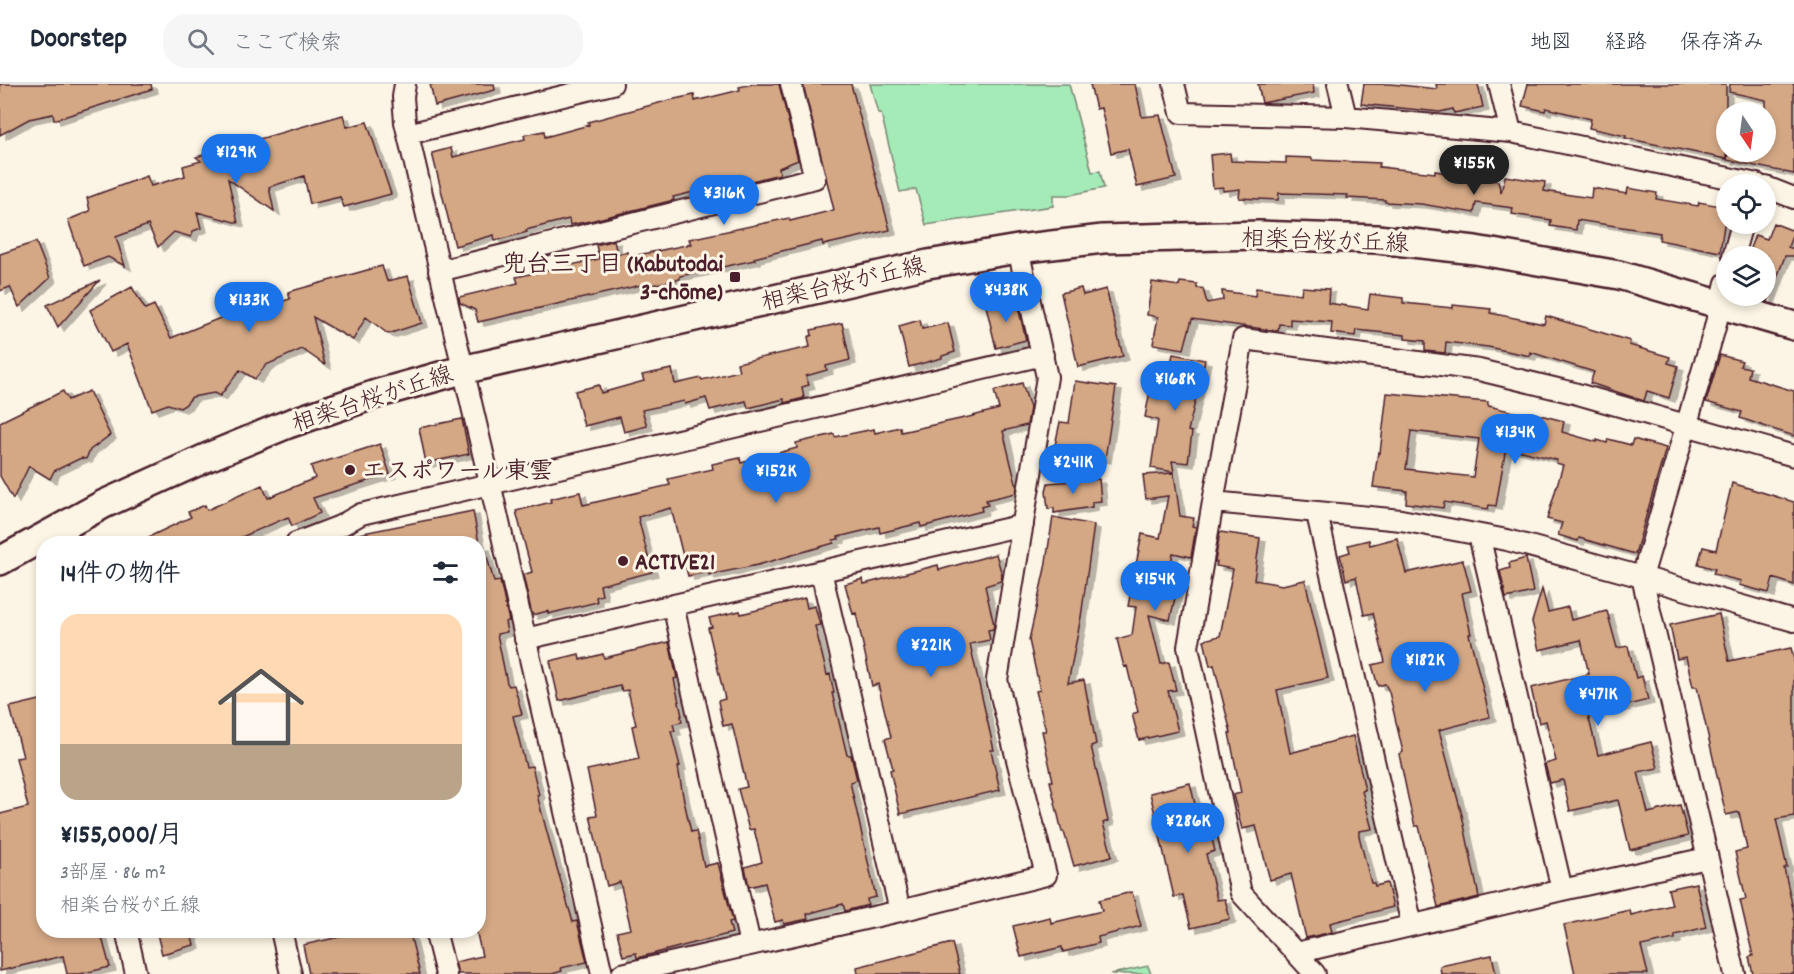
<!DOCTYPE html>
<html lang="ja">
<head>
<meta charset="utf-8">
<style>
	:root { --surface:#fff; --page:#f6f6f7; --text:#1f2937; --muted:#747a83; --line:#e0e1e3; --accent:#1a73e8 }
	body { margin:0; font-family:Dekko,"Klee One",sans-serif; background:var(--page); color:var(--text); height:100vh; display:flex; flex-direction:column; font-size:22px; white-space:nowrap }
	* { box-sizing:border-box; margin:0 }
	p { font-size:20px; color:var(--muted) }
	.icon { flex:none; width:33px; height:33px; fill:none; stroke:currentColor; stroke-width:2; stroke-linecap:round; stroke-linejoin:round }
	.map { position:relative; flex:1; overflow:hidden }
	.panel { position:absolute; left:36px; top:452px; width:450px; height:402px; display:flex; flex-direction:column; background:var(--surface); border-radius:24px; box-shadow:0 3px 9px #0003 }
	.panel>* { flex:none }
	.needle { width:39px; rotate:167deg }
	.tools { position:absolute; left:1716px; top:18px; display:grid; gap:12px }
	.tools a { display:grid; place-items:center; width:60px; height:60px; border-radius:50%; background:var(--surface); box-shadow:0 3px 9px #0003; font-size:30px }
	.price { position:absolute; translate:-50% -51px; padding:0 14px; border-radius:21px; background:var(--accent); color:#fff; font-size:20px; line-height:39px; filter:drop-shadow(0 2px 3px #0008) }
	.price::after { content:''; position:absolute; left:50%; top:36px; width:18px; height:14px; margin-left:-9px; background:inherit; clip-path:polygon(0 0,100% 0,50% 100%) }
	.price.active { background:#222; color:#fff }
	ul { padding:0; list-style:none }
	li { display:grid; align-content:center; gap:12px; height:318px; padding:0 24px }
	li+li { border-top:2px solid var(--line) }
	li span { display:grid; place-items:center; height:186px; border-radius:18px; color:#555 }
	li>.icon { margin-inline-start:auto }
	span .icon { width:108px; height:108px; fill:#fffc; stroke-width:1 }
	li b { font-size:26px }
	h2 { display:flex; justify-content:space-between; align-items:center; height:72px; padding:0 24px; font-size:26px }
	header { display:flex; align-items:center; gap:36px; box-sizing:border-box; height:84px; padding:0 30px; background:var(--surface); border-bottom:2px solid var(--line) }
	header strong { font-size:28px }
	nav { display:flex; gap:33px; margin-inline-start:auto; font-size:21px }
	.search { width:420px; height:54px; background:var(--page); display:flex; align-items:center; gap:15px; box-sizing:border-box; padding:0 21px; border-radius:24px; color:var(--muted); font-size:22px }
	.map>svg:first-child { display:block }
	.green { fill:#a4ebb8; stroke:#778572; stroke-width:1.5 }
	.building { fill:#d4a885; stroke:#4a1f2b; stroke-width:1.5; fill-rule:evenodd; filter:url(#shadow) }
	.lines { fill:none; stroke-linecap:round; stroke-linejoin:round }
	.street-casing { stroke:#4a1f2b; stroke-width:24 }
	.secondary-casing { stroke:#4a1f2b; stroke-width:32 }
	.street { stroke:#fcf5e5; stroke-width:20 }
	.secondary { stroke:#fcf5e5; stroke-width:27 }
	.poi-dot { fill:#4a1f2b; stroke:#fcf5e5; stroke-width:2 }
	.labels { text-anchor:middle; stroke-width:6; stroke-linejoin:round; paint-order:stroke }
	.street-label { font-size:24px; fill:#4a1f2b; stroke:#fcf5e5 }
	.poi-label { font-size:24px; font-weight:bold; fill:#4a1f2b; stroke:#fcf5e5; text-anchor:start }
</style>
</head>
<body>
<header>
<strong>Doorstep</strong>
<div class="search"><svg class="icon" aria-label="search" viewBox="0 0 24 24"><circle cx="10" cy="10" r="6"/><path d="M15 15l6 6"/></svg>ここで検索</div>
<nav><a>地図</a><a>経路</a><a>保存済み</a></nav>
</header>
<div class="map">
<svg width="1794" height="890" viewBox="0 0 1794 890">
	<defs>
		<filter id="shadow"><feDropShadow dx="6" dy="4" stdDeviation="0" flood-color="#0004"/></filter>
	</defs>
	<rect width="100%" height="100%" fill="#fcf5e5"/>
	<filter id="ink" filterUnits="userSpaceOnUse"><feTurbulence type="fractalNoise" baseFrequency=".0167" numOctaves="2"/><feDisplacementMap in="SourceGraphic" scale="12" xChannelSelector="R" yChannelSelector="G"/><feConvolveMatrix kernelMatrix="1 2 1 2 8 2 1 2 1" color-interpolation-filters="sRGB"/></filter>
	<g filter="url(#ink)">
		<path class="green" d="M 870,0 L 1069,0 L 1092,88 L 1100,87 L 1104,104 L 1070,111 L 1053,111 L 1053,122 L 926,141 L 916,105 L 900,108 L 881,29 L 878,29 Z
			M 1148,882 L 1151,890 L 1111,890 Z"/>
		<path class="building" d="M 0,0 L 151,0 L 152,5 L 54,36 L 53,30 L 29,35 L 0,51 Z
			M 430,0 L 494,0 L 495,6 L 435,22 Z
			M 753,0 L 779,0 L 798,76 L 779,84 L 780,90 L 723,104 L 722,101 L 673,113 L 674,116 L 590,137 L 570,141 L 569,135 L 526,146 L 527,148 L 495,157 L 494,151 L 455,162 L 432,69 L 451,64 L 453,73 L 525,55 L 524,51 L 544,47 L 545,53 L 589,41 L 588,38 L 670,16 L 694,11 L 695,17 L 740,6 L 739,3 Z
			M 803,0 L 851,0 L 890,146 L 823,161 L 822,157 L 754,174 L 755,176 L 680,192 L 680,195 L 642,203 L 641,201 L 478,238 L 475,226 L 460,219 L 459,213 L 518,199 L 516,193 L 599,175 L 596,161 L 614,156 L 617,170 L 627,168 L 628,173 L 691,160 L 689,155 L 789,134 L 790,137 L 834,126 Z
			M 1090,0 L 1135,0 L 1142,33 L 1160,31 L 1176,94 L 1137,103 L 1128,65 L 1111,69 L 1101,24 L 1096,25 Z
			M 1258,0 L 1313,0 L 1314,9 L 1262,19 Z
			M 1364,0 L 1391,0 L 1437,5 L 1436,0 L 1478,0 L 1483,23 L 1454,29 L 1453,25 L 1440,28 L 1361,20 Z
			M 1528,0 L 1726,0 L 1726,75 L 1625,54 L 1626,52 L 1589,44 L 1591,35 L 1546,24 L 1545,27 L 1522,22 Z
			M 1730,0 L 1794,0 L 1794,90 L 1727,76 L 1728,68 L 1766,68 L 1766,16 L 1729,8 Z
			M 343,31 L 347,43 L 367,38 L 391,110 L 344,123 L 340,113 L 310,120 L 304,92 L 269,103 L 274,127 L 228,95 L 238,139 L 197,128 L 201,144 L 193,147 L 191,153 L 174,148 L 158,163 L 148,141 L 116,153 L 125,182 L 108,173 L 84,182 L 68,136 L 90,127 L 87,114 L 147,92 L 151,102 L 185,92 L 183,82 L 201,77 L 196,73 Z
			M 1230,69 L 1231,77 L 1286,79 L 1286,73 L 1312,74 L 1312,76 L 1380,79 L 1379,83 L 1435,89 L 1435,87 L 1498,97 L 1501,109 L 1505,92 L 1545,98 L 1544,107 L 1591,114 L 1592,104 L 1627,110 L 1628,104 L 1657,109 L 1656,115 L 1698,122 L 1699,118 L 1726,123 L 1726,128 L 1720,168 L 1659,156 L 1660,149 L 1577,136 L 1576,146 L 1550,142 L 1551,136 L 1512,130 L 1513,124 L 1476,119 L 1474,129 L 1421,120 L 1385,118 L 1385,116 L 1347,114 L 1348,111 L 1279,109 L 1278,116 L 1239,114 L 1240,105 L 1223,107 L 1223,103 L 1213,104 L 1210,71 Z
			M 1773,139 L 1794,147 L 1788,163 L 1794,165 L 1794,172 L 1785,172 L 1768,218 L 1766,217 L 1766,172 L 1747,172 L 1755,151 L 1767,155 Z
			M 36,158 L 50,194 L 19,223 L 10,203 L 0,207 L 0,170 Z
			M 382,182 L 387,197 L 408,192 L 422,239 L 388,250 L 366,233 L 353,256 L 313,233 L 325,281 L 302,265 L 266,281 L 255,295 L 240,286 L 220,312 L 214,309 L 192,313 L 185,321 L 180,324 L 168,320 L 152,326 L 127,260 L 111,268 L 90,226 L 132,203 L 145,225 L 154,221 L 171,254 L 240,226 L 241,230 L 290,215 L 288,208 Z
			M 100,196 L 58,243 L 47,221 Z
			M 1152,198 L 1179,202 L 1180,198 L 1197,200 L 1197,204 L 1203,205 L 1207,219 L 1223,216 L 1222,207 L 1255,212 L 1256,204 L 1301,210 L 1302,203 L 1329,205 L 1328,219 L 1368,225 L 1370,210 L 1403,214 L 1403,219 L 1453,224 L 1453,221 L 1491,225 L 1490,229 L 1544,240 L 1546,232 L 1630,257 L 1629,261 L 1670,273 L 1668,279 L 1678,282 L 1669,314 L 1647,307 L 1644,317 L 1590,299 L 1594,288 L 1530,268 L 1530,272 L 1488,263 L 1446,258 L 1445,269 L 1425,267 L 1425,257 L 1405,255 L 1405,251 L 1356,246 L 1355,252 L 1331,249 L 1332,238 L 1290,235 L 1290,241 L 1279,240 L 1278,247 L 1192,235 L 1184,265 L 1153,260 L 1158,233 L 1147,231 Z
			M 1081,204 L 1083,211 L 1106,205 L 1123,272 L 1078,283 L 1061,209 Z
			M 1016,214 L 1026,256 L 996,264 L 986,222 Z
			M 920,236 L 922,245 L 948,239 L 955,268 L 942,272 L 942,274 L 909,283 L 899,242 Z
			M 842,239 L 850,276 L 826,282 L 827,286 L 806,292 L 809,301 L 802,303 L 804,314 L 784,319 L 784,315 L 748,324 L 746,317 L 710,326 L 706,314 L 685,320 L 684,317 L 642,326 L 647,342 L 624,348 L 620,333 L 584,342 L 575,307 L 599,301 L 601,309 L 644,297 L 642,291 L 672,285 L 675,300 L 701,294 L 702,296 L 739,287 L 737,279 L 810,263 L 808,253 L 812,251 L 811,246 Z
			M 1173,270 L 1205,276 L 1188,347 L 1192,348 L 1188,379 L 1172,377 L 1174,388 L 1151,384 L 1158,336 L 1145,333 L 1150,307 L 1164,310 Z
			M 1720,271 L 1742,277 L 1740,282 L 1750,284 L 1748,293 L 1794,307 L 1794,352 L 1740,334 L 1742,328 L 1706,318 Z
			M 1075,297 L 1116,303 L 1105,375 L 1054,366 L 1060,338 L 1069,339 Z
			M 1022,299 L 1030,324 L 1027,341 L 1003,347 L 1017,404 L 1016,409 L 986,416 L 988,421 L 981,423 L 982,427 L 921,443 L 920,439 L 880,449 L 879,443 L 838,453 L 839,455 L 833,456 L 834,459 L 758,481 L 709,491 L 708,488 L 688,492 L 671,424 L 638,433 L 652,488 L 600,501 L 602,511 L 596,513 L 597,518 L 548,530 L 548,527 L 532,531 L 523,491 L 532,488 L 516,427 L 551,418 L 550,415 L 580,408 L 583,421 L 670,401 L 668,395 L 713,385 L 712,380 L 740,374 L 741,379 L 797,364 L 796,359 L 834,350 L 835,353 L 874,345 L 875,349 L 900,343 L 901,348 L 969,333 L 999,325 L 994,307 Z
			M 63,307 L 68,316 L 89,307 L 110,351 L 90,366 L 86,375 L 81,374 L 54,387 L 50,395 L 29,382 L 13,415 L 0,392 L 0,338 Z
			M 1387,309 L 1488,318 L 1488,322 L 1535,333 L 1536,330 L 1564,337 L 1562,348 L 1597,358 L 1597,356 L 1607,359 L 1608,355 L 1631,361 L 1633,355 L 1666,364 L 1635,470 L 1579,454 L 1578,457 L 1558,451 L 1562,439 L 1547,435 L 1563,381 L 1556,379 L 1557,376 L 1506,363 L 1496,422 L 1489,421 L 1488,425 L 1444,418 L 1443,424 L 1406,419 L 1407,407 L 1373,403 L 1378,368 L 1380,369 ZM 1411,347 L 1479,355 L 1473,393 L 1406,385 Z
			M 462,335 L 469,370 L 426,379 L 419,344 Z
			M 380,360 L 390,390 L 313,414 L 320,429 L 292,442 L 288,433 L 228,459 L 136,459 L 191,433 L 188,428 L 205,421 L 207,426 L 262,401 L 268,414 L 315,394 L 311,382 Z
			M 1174,389 L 1180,432 L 1194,434 L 1192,442 L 1196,443 L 1191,473 L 1173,469 L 1166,503 L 1177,505 L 1170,536 L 1149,531 L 1161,580 L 1169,578 L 1176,606 L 1168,607 L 1178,647 L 1139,656 L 1132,630 L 1138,628 L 1127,582 L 1124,583 L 1117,555 L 1132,551 L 1136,523 L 1128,522 L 1142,450 L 1160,454 L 1168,412 L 1146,415 L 1143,391 Z
			M 1099,395 L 1101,417 L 1092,418 L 1092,423 L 1054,429 L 1054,424 L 1048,425 L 1046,407 L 1048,399 Z
			M 1732,399 L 1794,418 L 1794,501 L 1773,494 L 1769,509 L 1739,501 L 1741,497 L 1713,490 L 1715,485 L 1698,480 L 1703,463 L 1716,466 Z
			M 473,427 L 479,459 L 354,459 L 353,451 Z
			M 1053,433 L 1094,441 L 1081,533 L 1068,599 L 1084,596 L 1096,660 L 1091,662 L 1108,737 L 1103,739 L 1112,772 L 1074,782 L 1064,748 L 1062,748 L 1050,697 L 1053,697 L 1042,647 L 1046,647 L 1036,607 L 1040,606 L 1029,556 L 1045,484 Z
			M 1220,448 L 1260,454 L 1254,496 L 1282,501 L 1305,496 L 1328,594 L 1277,606 L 1290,669 L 1353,652 L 1365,706 L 1362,707 L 1372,745 L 1359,747 L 1359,752 L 1371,799 L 1374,799 L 1375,802 L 1387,799 L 1393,823 L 1330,839 L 1332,848 L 1306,854 L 1291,790 L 1270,796 L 1256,742 L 1242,745 L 1233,711 L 1241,709 L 1229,649 L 1231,649 L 1214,581 L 1210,582 L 1204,556 L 1220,552 L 1233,485 L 1216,482 L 1217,478 L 1215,478 Z
			M 1397,454 L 1406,489 L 1463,476 L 1471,507 L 1462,509 L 1471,550 L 1469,550 L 1490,633 L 1439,646 L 1462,731 L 1479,813 L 1438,823 L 1419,742 L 1415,742 L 1410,723 L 1399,670 L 1403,668 L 1389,608 L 1385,600 L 1378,602 L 1372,581 L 1385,578 L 1373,529 L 1364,531 L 1356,493 L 1346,496 L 1340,471 L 1350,468 L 1348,461 L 1369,456 L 1370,461 Z
			M 484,462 L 494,498 L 500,497 L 509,537 L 505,538 L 507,548 L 497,550 L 507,599 L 509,602 L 514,601 L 522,630 L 513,632 L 526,683 L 532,682 L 539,711 L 537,711 L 554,774 L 573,838 L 577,837 L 587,878 L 561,884 L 562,887 L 552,890 L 458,890 L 455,878 L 482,872 L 476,846 L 478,846 L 478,463 Z
			M 996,470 L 1002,491 L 1001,497 L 985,502 L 994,541 L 993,545 L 988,546 L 990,556 L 970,560 L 994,666 L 991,666 L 1000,706 L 900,730 L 890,686 L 893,685 L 885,655 L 891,653 L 878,600 L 872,602 L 856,529 L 853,530 L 845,500 L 863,495 L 864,500 L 938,481 L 939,486 Z
			M 1526,474 L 1533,508 L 1506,514 L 1500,487 L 1510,484 L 1509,479 Z
			M 1542,505 L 1548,528 L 1568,523 L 1571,536 L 1607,527 L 1617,564 L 1628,562 L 1636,594 L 1642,592 L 1648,616 L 1588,631 L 1598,671 L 1651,658 L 1658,684 L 1638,688 L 1648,729 L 1680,721 L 1688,752 L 1630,766 L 1618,716 L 1570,727 L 1563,696 L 1550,699 L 1545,680 L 1556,677 L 1546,637 L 1539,639 L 1531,604 L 1589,590 L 1581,556 L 1539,566 L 1532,538 Z
			M 805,514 L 807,524 L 815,522 L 820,541 L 815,542 L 827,591 L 830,590 L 834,609 L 832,609 L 847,671 L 851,671 L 857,696 L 850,698 L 876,813 L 867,815 L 868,821 L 845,827 L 843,820 L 807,830 L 808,835 L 784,840 L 783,836 L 775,838 L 765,799 L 749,803 L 745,783 L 762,778 L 754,745 L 749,746 L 738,705 L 747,703 L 732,640 L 723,642 L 718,617 L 725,615 L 708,544 L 712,543 L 709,534 L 740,527 L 741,530 Z
			M 1719,530 L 1729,577 L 1791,564 L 1794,575 L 1794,732 L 1776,735 L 1787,783 L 1784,784 L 1794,829 L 1794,890 L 1753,890 L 1749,873 L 1753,872 L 1740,816 L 1746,815 L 1735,768 L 1747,765 L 1739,728 L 1726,731 L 1697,603 L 1693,603 L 1686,573 L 1677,575 L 1670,541 Z
			M 669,558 L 677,594 L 674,595 L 682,632 L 681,632 L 682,638 L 673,640 L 675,647 L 671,647 L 680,682 L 678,683 L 683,712 L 691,748 L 696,747 L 704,782 L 718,779 L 733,837 L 729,838 L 732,849 L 637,874 L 636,869 L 623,872 L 617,848 L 631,845 L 620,798 L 607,802 L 590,732 L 597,731 L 587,686 L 639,675 L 632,642 L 636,641 L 628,606 L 622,607 L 620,602 L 559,617 L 550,577 L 579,570 L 580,576 L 603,570 L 604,574 Z
			M 44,615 L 44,846 L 100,846 L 110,883 L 80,890 L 67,890 L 63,872 L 0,887 L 0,730 L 28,723 L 16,674 L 23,673 L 10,623 Z
			M 1190,699 L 1200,741 L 1208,739 L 1215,767 L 1206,770 L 1217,816 L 1225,815 L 1230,835 L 1191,844 L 1183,811 L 1174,813 L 1150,709 Z
			M 1696,799 L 1706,843 L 1675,851 L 1675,855 L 1641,862 L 1648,890 L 1575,890 L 1564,841 L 1630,826 L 1631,831 L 1672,821 L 1668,805 Z
			M 1132,808 L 1141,842 L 1098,853 L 1099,859 L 1063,868 L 1062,863 L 1021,873 L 1013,842 L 1050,833 L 1051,839 L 1102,827 L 1099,816 Z
			M 156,846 L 190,846 L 194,861 L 162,870 Z
			M 371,846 L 409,846 L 420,890 L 309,890 L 303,861 Z
			M 952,859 L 960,890 L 858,890 L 857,883 Z
			M 1492,871 L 1496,890 L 1441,890 L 1440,882 Z"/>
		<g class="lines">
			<defs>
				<path id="street" d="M 405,0 L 403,13 L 405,38 L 490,399 L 602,890
					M 1174,0 L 1181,29 L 1346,33 L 1511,48 L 1757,100
					M 1338,0 L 1346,33
					M 1499,0 L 1511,48
					M 408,50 L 612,0
					M 1766,103 L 1794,114
					M 1733,172 L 1742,140
					M 439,187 L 815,94 L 791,0
					M 1726,199 L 1714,247 L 1642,493 L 1735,890
					M 1213,418 L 1401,436 L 1507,456 L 1642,493 L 1794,537
					M 1317,430 L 1412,841
					M 1479,451 L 1562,806
					M 296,459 L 340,442 L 361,430 L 1043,271
					M 821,487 L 900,827
					M 673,521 L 750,860
					M 525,555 L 1023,441
					M 126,846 L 136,890
					M 281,846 L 291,890
					M 435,846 L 446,890
					M 1296,869 L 1562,806 L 1707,774
					M 622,890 L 900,827 L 1046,791 L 997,596 L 1047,293 L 1018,165
					M 1315,890 L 1241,809 L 1188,563 L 1213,418 L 1243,255 L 1479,286 L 1574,309 L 1794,372"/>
				<path id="secondary" d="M 0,477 L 104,420 L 208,373 L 288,340 L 379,309 L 462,286 L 928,180 L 1018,165 L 1103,155 L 1259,151 L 1377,155 L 1475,166 L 1619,191 L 1794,242"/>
			</defs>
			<use href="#street" class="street-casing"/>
			<use href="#secondary" class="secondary-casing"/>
			<use href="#street" class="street"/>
			<use href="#secondary" class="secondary"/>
		</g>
	</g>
	<g class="poi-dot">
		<rect x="729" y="187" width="12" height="12" rx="3"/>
		<circle cx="350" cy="386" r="6"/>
		<circle cx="623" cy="477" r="6"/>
	</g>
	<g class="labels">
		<g class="street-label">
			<text transform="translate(1325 156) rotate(2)" y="8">相楽台桜が丘線</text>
			<text transform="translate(843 199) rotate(-13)" y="8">相楽台桜が丘線</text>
			<text transform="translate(372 314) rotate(-18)" y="8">相楽台桜が丘線</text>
		</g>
		<g class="poi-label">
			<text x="723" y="187" text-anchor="end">兜台三丁目 (Kabutodai<tspan x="723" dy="28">3-chōme)</tspan></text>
			<text x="362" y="394">エスポワール東雲</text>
			<text x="635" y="485">ACTIVE21</text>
		</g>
	</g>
</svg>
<div class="tools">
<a><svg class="needle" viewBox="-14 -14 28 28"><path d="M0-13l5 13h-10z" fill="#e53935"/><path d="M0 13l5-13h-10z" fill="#747a83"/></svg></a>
<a><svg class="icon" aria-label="locate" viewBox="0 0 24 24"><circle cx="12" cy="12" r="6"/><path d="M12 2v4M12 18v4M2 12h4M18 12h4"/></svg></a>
<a><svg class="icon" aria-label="layers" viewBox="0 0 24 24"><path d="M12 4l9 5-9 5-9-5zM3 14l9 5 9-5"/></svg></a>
</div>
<b class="price" style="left:236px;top:101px">¥129K</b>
<b class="price active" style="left:1474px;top:112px">¥155K</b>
<b class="price" style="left:724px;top:142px">¥316K</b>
<b class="price" style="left:1006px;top:239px">¥438K</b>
<b class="price" style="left:249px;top:249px">¥133K</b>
<b class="price" style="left:1175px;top:328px">¥168K</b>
<b class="price" style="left:1515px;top:381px">¥134K</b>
<b class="price" style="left:1073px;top:411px">¥241K</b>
<b class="price" style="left:776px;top:420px">¥152K</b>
<b class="price" style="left:1155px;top:528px">¥154K</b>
<b class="price" style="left:931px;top:594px">¥221K</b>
<b class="price" style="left:1425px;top:609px">¥182K</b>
<b class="price" style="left:1598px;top:643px">¥471K</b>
<b class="price" style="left:1188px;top:770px">¥286K</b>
<section class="panel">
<h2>14件の物件<svg class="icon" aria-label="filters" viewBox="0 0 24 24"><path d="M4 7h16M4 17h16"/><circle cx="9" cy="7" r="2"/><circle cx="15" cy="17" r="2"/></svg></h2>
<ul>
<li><span style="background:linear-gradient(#ffd9b3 70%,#b9a48a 0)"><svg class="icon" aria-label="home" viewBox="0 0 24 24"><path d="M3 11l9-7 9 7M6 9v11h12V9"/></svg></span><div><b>¥155,000/月</b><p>3部屋 · 86 m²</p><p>相楽台桜が丘線</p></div></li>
</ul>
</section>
</div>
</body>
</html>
